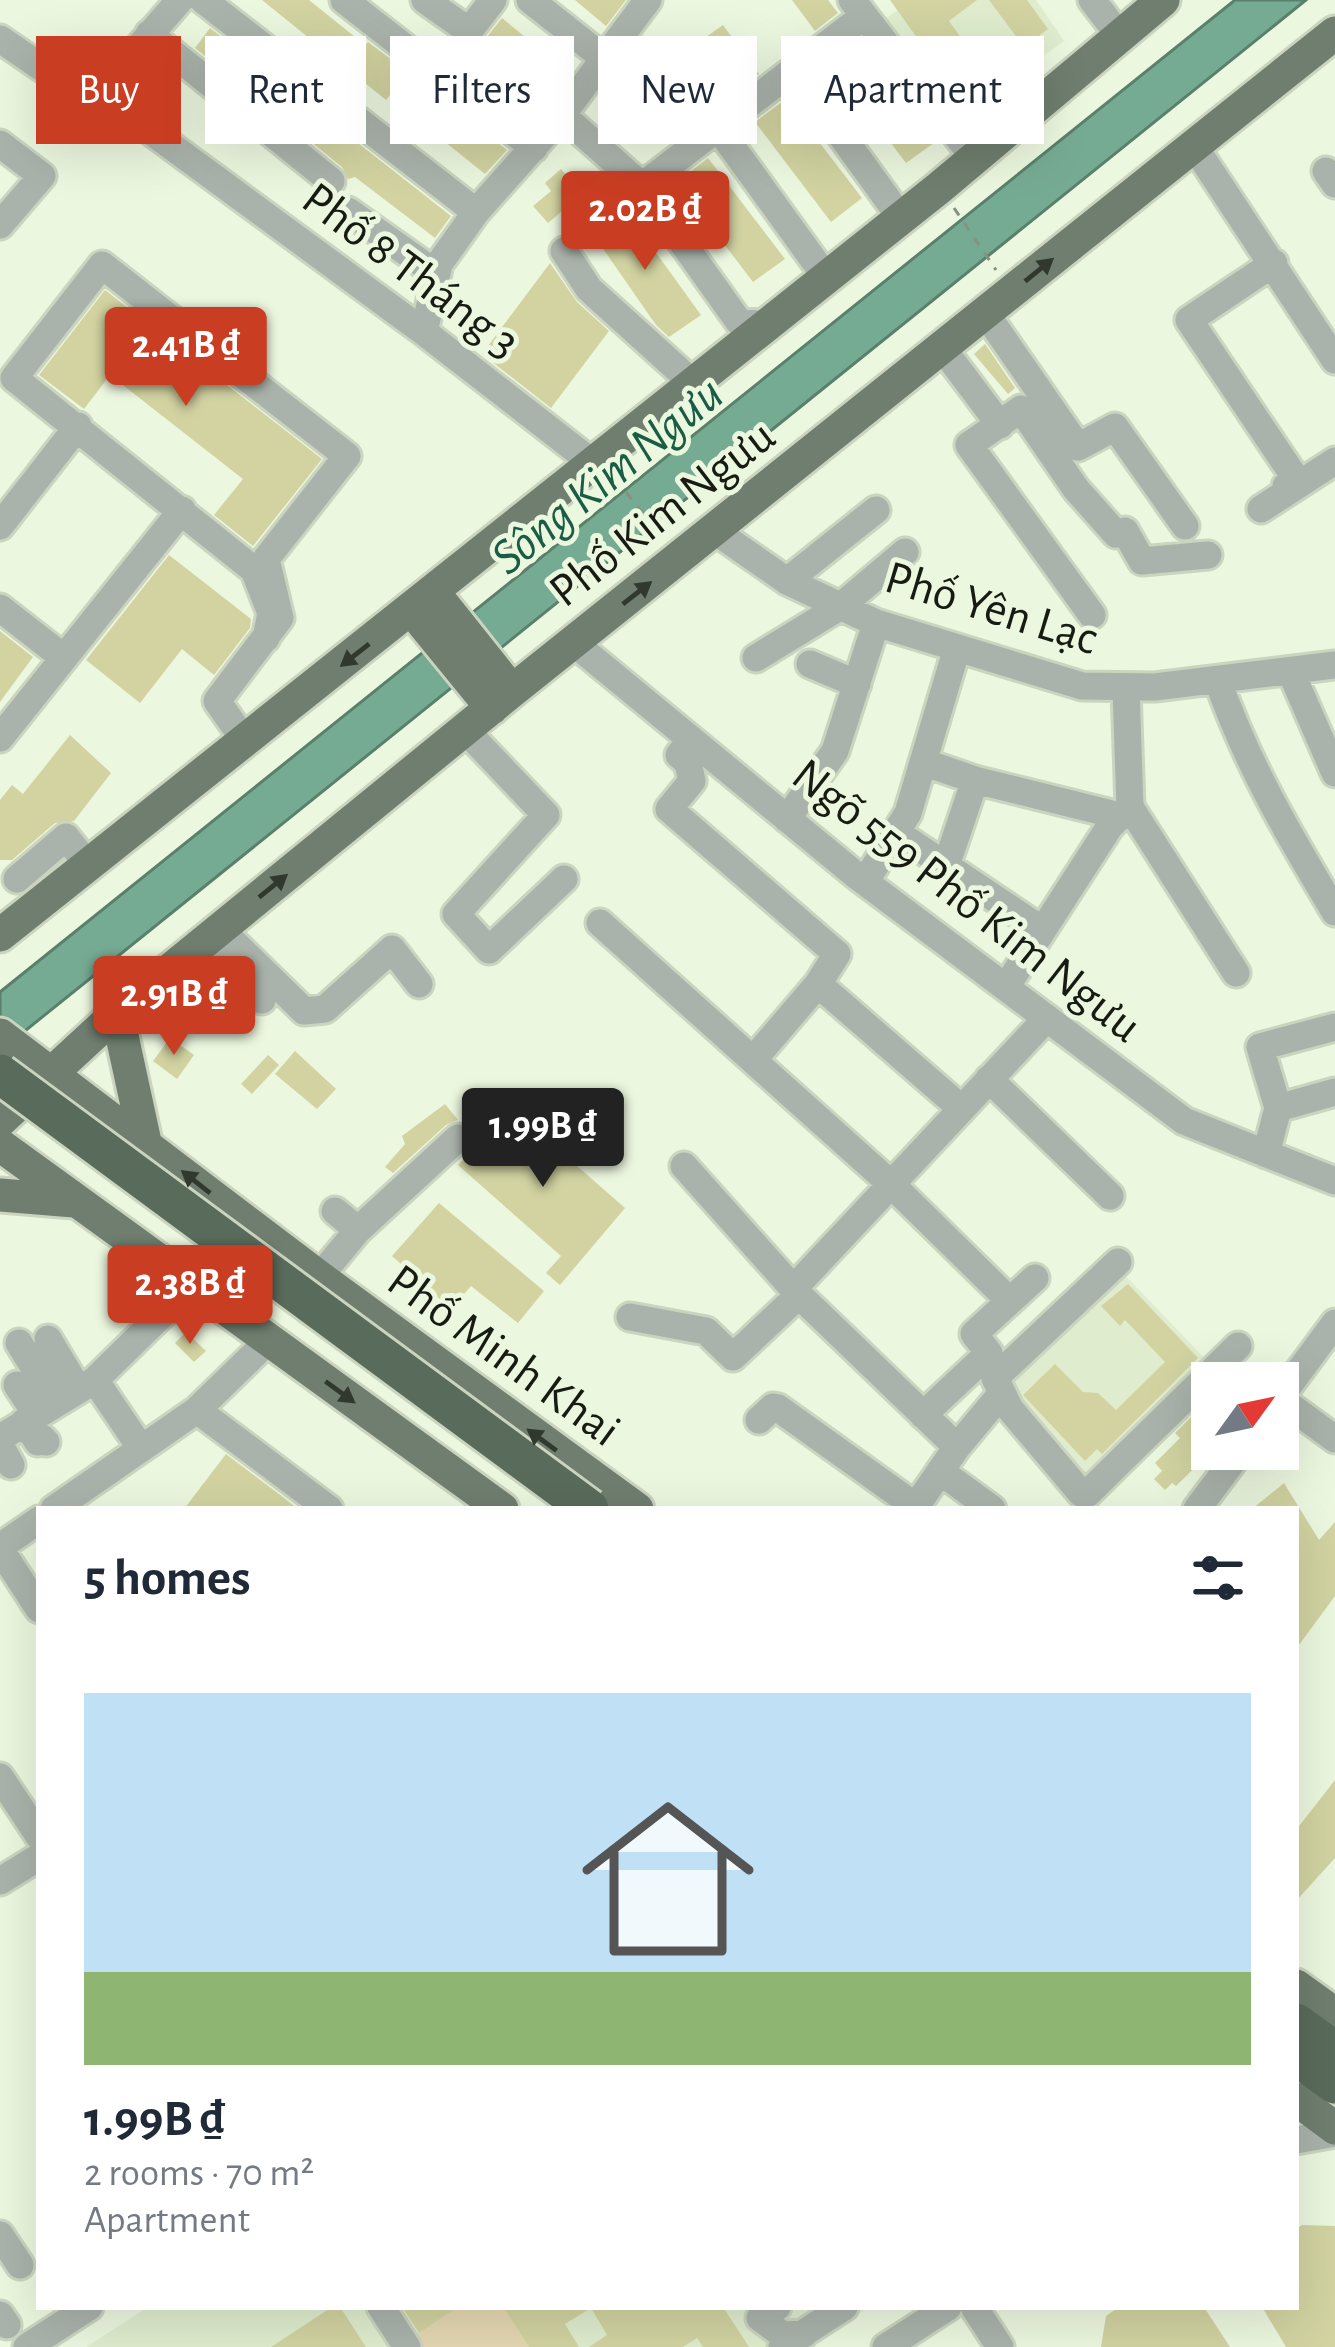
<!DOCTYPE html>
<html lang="en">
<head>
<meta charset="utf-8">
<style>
	:root { --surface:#fff; --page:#f2f2f3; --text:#1f2937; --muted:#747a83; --line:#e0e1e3; --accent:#c93e23 }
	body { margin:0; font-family:"Alegreya Sans",sans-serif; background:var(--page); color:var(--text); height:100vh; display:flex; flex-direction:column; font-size:45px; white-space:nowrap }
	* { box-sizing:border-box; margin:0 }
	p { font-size:39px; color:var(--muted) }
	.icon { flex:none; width:66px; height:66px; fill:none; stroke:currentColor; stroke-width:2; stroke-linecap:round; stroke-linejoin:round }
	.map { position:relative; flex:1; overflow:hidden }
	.side { position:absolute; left:36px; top:1506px; width:1263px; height:804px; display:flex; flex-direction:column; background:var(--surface); border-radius:0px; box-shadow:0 12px 48px #0002 }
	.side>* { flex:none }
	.guide { position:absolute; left:36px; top:36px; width:1263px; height:108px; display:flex; gap:24px }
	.needle { width:78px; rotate:57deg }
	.buttons { position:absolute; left:1191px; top:1362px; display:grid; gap:24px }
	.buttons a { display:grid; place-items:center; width:108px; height:108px; border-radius:0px; background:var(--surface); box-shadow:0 12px 48px #0002; font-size:60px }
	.price { position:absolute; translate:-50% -102px; padding:0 27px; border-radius:12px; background:var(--accent); color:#fff; font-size:39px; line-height:78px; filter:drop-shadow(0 3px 6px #0008) }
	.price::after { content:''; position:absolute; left:50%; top:72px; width:36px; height:27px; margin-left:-18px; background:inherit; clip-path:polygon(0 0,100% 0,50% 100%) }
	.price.selected { background:#222; color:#fff }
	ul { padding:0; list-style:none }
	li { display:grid; align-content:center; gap:24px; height:636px; padding:0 48px }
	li+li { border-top:3px solid var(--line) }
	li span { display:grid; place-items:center; height:372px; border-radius:0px; color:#555 }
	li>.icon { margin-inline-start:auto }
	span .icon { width:216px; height:216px; fill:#fffc; stroke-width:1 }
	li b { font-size:51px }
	h2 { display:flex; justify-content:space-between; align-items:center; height:144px; padding:0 48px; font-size:51px }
	.tag { padding:0 42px; border-radius:0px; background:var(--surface); box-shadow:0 12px 48px #0002; font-size:42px; line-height:108px }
	.tag.selected { background:var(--accent); color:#fff }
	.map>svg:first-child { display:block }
	.built { fill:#dfedce }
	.green { fill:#e5d7b2 }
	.water { fill:#76ab93; stroke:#5a806c; stroke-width:3 }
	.building { fill:#d2d3a1 }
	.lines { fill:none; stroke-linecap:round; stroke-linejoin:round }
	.minor-casing { stroke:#cad4be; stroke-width:33 }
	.major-casing { stroke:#cad4be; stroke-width:39 }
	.highway-casing { stroke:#cad4be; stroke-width:45 }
	.path { stroke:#88907f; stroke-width:3; stroke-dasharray:9 9; stroke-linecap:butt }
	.minor { stroke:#aab3ab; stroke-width:27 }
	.major { stroke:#6f7e6f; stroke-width:33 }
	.highway { stroke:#596b5a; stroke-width:39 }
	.highway-bridge-casing { stroke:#cad4be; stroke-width:45; stroke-linecap:butt }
	.highway-bridge { stroke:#596b5a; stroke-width:39 }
	.oneway { fill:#31392e }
	.labels { text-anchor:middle; stroke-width:10; stroke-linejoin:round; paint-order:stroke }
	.street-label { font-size:48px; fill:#171b12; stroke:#ecf7df }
	.water-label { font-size:51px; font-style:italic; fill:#1a5c44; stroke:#ecf7df }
</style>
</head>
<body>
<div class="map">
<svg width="1335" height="2347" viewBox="0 0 1335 2347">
	<rect width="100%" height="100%" fill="#ecf7df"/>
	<path class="built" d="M 911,0 L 1036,0 L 1064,41 L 956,119 L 881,22 Z
		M 1119,1269 L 1214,1368 L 1085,1491 L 1006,1381 Z
		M 148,2307 L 869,2307 L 808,2347 L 86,2347 Z"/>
	<path class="green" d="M 458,2307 L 503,2307 L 529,2347 L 397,2347 Z"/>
	<path class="water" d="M 1235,0 L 1306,0 L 0,1051 L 0,992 Z"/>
	<path class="building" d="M 262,0 L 309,0 L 365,45 L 368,42 L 408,72 L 386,100 Z
		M 575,0 L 626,0 L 606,26 Z
		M 792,0 L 828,0 L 838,13 L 815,31 Z
		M 890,0 L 977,0 L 949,21 L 989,77 L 960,98 Z
		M 989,0 L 1027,0 L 1048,29 L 1024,47 Z
		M 502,18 L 570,74 L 551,99 L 482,43 Z
		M 723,25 L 759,74 L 735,92 L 699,42 Z
		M 210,28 L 276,79 L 271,85 L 318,118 L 321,114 L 451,216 L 435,238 L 355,177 L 348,179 L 342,167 L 195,48 Z
		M 861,41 L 938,140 L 906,163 L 831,64 Z
		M 433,92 L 507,150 L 485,174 L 414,117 Z
		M 786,99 L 862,198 L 831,222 L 755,122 Z
		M 708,158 L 785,259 L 753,282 L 677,182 Z
		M 561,169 L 582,194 L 548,223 L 533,206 L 551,191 L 545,183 Z
		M 623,207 L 701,315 L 669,337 L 656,325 L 590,230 Z
		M 550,263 L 577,302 L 609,331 L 551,408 L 482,354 Z
		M 105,290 L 322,459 L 253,546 L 214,515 L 243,479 L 110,375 L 84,409 L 39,375 Z
		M 985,344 L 1015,388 L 1008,394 L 974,354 Z
		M 169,555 L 251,619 L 250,628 L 214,675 L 182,649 L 140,703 L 86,660 Z
		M 0,631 L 33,657 L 0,702 Z
		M 70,735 L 111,773 L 74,821 L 55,823 L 12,860 L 0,860 L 0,800 L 12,785 L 23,794 Z
		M 170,1038 L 194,1055 L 177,1079 L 153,1061 Z
		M 295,1051 L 336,1089 L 317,1109 L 275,1074 Z
		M 268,1055 L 279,1065 L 252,1094 L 241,1084 Z
		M 445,1104 L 458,1120 L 446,1125 L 393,1173 L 385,1167 L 405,1144 L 402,1136 Z
		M 512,1109 L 625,1208 L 560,1285 L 546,1273 L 561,1256 L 458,1165 Z
		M 439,1203 L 544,1291 L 518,1323 L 471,1286 L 451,1309 L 392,1256 Z
		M 1128,1284 L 1198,1358 L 1102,1454 L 1097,1449 L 1085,1461 L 1023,1395 L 1055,1364 L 1083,1392 L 1098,1393 L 1116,1410 L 1165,1362 L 1125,1320 L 1120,1326 L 1101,1306 Z
		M 186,1332 L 206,1351 L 194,1362 L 175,1343 Z
		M 1204,1404 L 1212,1412 L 1212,1451 L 1176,1486 L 1172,1483 L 1165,1490 L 1154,1479 L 1162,1471 L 1155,1463 L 1180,1438 L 1175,1433 Z
		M 226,1454 L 279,1494 L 298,1509 L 184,1509 Z
		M 1284,1483 L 1319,1540 L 1335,1522 L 1335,1596 L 1296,1649 L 1296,1509 L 1252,1509 Z
		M 1335,1780 L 1335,1858 L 1296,1901 L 1296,1830 Z
		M 1302,2225 L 1335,2226 L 1335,2347 L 1286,2347 L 1262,2307 L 1296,2307 L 1296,2229 Z
		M 332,2307 L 340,2307 L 366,2347 L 271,2347 Z
		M 402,2307 L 458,2307 L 419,2333 Z
		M 503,2307 L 723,2307 L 749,2347 L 703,2347 L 697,2338 L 683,2347 L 589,2347 L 607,2335 L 591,2308 L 565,2324 L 579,2347 L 529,2347 Z
		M 1119,2307 L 1204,2307 L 1230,2347 L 1101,2347 L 1106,2316 Z"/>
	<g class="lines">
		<defs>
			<path id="minor" d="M 180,0 L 99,93 L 424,332 L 594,464
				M 203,0 L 476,212
				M 344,0 L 534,148
				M 425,0 L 469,31 L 493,0
				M 530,0 L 605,59
				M 852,0 L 975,159
				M 1092,0 L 1119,35
				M 149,34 L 331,181
				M 0,39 L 92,102 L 99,93
				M 794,70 L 901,218
				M 562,115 L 642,186 L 739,322 L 767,325
				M 719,129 L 826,277
				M 0,144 L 42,176 L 0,225
				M 1194,146 L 1335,360
				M 1326,171 L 1335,184
				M 642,186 L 864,16
				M 348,211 L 437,274
				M 564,251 L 589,289 L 694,384
				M 1274,263 L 1189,320 L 1296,479 L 1286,486
				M 986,314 L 1078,447 L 1115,427 L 1185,526
				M 424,332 L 439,264 L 476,212 L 562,115 L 648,0
				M 943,349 L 1000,425
				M 1261,509 L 1335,461
				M 0,526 L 78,426
				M 715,531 L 787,581 L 876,623 L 1082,686 L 1155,687 L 1335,665
				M 787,581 L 876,510
				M 0,608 L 64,658
				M 1092,615 L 969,445 L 1021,409 L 1076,489 L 1116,534 L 1125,531 L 1142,561 L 1208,555
				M 574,643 L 857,876 L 1184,1121 L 1335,1181
				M 756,658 L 841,606 L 905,552
				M 810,664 L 857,684
				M 1291,672 L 1335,773
				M 1218,681 C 1248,766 1289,835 1335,912
				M 1126,689 L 1130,807 L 1236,973
				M 466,731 L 546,815 L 456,914 L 489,950 L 564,879
				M 0,738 L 182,510
				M 691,740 L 679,755 L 688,763 L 692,781 L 669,809 L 837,954 L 818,984 L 753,1060
				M 245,741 L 217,701 L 280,618 L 266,559 L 347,456 L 102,265 L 14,378 L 254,570 L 271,613 L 266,638
				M 923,762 L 975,780 L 1120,816
				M 787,819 L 835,751 L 876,623
				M 897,833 L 1042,930
				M 946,866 L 975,780
				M 17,879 L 66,837 L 88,865
				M 865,882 L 908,813 L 957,648
				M 600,923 L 891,1184 L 1010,1301 L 974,1334 L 989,1353 L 923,1415
				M 220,929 L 304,1011 L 325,1009 L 392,949 L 419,984
				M 201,945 L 262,1000
				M 818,984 L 962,1109
				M 1006,987 L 1110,826 L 1130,807
				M 989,1079 L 1110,1196
				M 1278,1108 L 1260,1047 L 1335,1027
				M 1266,1154 L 1278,1108 L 1335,1092
				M 684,1166 L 799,1295 L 957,1447
				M 358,1230 L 458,1138
				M 1118,1262 L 995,1378 L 1010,1409 L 1081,1493 L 1088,1493 L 1238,1346
				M 319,1277 L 358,1230 L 335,1211
				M 794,1288 L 1047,1018
				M 1010,1301 L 1035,1278
				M 630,1317 L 706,1331 L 733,1357 L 799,1295
				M 48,1339 L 78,1389
				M 19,1343 L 56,1403
				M 95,1380 L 134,1438
				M 17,1385 L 37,1415
				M 1279,1398 L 1335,1439
				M 1278,1400 L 1335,1323
				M 197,1410 L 329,1509
				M 759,1420 L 773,1407 L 778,1408 L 915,1506
				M 24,1422 L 38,1442 L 42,1438 L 46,1442
				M 0,1438 L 95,1380 L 192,1285
				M 0,1445 L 11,1465
				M 940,1471 L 992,1509
				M 54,1509 L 197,1410 L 269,1340
				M 914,1509 L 957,1447 L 1002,1393
				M 1197,1509 L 1242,1449
				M 0,1547 L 39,1520
				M 0,1549 L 39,1609
				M 0,1777 L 39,1836
				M 0,1881 L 39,1857
				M 1296,2140 L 1335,2133
				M 0,2235 L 20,2265
				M 381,2307 L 407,2347
				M 777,2307 L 760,2318 L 783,2335 L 804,2334
				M 974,2307 L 1000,2347
				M 0,2315 L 7,2325
				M 27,2347 L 89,2307
				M 782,2347 L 844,2307
				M 886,2347 L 948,2307"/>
			<path id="major" d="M 434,593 L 512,691
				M 412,610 L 492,708
				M 0,935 L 939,188 L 1163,0
				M 117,1013 L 145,1142
				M 0,1035 L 319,1277 L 637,1509
				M 0,1121 L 117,1013 L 512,691 L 1335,33
				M 0,1145 L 502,1509
				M 0,1195 L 74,1201
				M 1296,1986 L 1335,2014
				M 1296,2099 L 1335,2128"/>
			<path id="highway" d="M 1296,2023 L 1335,2051
				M 1296,2056 L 1335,2084"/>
		</defs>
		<use href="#minor" class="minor-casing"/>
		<use href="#major" class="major-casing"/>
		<use href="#highway" class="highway-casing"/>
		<path class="path" d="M 954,208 L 996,270
			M 615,478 L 661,537"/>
		<use href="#minor" class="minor"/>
		<use href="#major" class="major"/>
		<use href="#highway" class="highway"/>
		<defs>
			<path id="highway-bridge" d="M 0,1074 L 589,1509"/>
		</defs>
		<use href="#highway-bridge" class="highway-bridge-casing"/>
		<use href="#highway-bridge" class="highway-bridge"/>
	</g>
	<defs><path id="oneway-solid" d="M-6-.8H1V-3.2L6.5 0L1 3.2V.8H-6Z" transform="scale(3)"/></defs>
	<g class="oneway">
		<use href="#oneway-solid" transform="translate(1039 270) rotate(-39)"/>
		<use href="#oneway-solid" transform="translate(637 593) rotate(-38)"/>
		<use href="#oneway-solid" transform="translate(355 655) rotate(142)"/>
		<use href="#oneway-solid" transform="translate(273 886) rotate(-39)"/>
		<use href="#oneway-solid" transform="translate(196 1182) rotate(-142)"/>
		<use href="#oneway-solid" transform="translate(340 1392) rotate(36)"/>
		<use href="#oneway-solid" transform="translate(542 1440) rotate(-144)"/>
	</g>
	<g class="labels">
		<g class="street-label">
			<text transform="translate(412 269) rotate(37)" y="17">Phố 8 Tháng 3</text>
			<text transform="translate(661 512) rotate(-38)" y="17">Phố Kim Ngưu</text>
			<text transform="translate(992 606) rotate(17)" y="17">Phố Yên Lạc</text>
			<text transform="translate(968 899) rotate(38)" y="17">Ngõ 559 Phố Kim Ngưu</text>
			<text transform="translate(505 1354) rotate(36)" y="17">Phố Minh Khai</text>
		</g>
		<g class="water-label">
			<text transform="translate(606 474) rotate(-39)" y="18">Sông Kim Ngưu</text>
		</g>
	</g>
</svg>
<div class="buttons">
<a><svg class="needle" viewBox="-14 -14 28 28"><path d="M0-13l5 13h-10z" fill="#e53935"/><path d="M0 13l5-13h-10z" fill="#747a83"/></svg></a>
</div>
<b class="price" style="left:645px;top:273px">2.02B ₫</b>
<b class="price" style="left:186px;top:409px">2.41B ₫</b>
<b class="price" style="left:174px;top:1058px">2.91B ₫</b>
<b class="price selected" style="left:543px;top:1190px">1.99B ₫</b>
<b class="price" style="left:190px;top:1347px">2.38B ₫</b>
<div class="guide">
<a class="tag selected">Buy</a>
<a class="tag">Rent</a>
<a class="tag">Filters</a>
<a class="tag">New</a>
<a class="tag">Apartment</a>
</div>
<section class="side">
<h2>5 homes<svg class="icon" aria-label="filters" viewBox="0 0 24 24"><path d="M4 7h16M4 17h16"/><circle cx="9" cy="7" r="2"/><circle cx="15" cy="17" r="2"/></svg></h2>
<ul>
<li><span style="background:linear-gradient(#bfe0f5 75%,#8fb573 0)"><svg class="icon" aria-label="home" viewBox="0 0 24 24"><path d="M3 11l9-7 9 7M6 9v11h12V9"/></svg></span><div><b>1.99B ₫</b><p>2 rooms · 70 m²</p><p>Apartment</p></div></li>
</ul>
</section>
</div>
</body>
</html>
